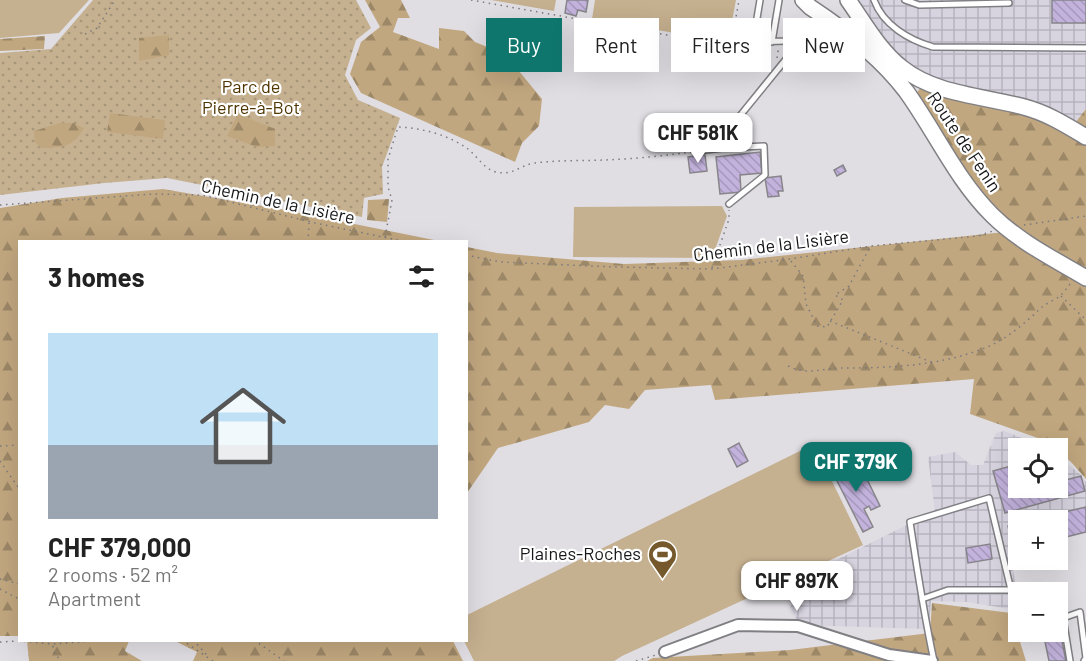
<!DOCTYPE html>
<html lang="en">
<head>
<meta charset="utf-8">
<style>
	:root { --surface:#fff; --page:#f6f6f6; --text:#222; --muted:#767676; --line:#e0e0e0; --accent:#0f766e }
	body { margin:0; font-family:Barlow,sans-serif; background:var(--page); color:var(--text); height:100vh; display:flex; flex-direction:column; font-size:22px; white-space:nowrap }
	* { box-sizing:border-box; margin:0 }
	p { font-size:20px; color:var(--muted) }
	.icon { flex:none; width:33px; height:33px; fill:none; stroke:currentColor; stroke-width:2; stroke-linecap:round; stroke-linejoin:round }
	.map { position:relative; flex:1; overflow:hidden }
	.side { position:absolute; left:18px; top:240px; width:450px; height:402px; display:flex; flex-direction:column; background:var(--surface); border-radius:0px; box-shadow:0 6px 24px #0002 }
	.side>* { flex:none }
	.top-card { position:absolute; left:486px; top:18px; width:510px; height:54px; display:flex; gap:12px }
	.fabs { position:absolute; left:1008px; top:438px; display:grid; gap:12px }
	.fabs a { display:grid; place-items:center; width:60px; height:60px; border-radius:0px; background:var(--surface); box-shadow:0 6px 24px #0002; font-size:30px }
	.price { position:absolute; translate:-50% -51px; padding:0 14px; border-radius:12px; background:#fff; color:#222; font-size:20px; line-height:39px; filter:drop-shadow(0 2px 3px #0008) }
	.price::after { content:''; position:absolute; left:50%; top:36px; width:18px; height:14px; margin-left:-9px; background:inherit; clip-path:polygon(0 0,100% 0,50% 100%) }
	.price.selected { background:var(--accent); color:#fff }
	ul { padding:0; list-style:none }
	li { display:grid; align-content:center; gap:12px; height:318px; padding:0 30px }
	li+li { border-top:2px solid var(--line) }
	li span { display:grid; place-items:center; height:186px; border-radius:0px; color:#555 }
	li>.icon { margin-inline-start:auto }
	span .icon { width:108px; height:108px; fill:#fffc; stroke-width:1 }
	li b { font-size:26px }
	h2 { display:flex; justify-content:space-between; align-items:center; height:72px; padding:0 30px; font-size:26px }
	.tag { padding:0 21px; border-radius:0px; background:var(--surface); box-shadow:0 6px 24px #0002; font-size:21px; line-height:54px }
	.tag.selected { background:var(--accent); color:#fff }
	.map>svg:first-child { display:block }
	.industrial { fill:url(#industrial-grid) }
	.green { fill:url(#green-dots) }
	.forest { fill:url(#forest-firs) }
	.pitch { fill:#c5b08f }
	.building { fill:url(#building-back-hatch); stroke:#87858a; stroke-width:1.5 }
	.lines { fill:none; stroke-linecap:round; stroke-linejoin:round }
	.lane-casing { stroke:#807f83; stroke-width:8 }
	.street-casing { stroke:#807f83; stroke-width:14 }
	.secondary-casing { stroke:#807f83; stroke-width:18 }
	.path { stroke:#7b797d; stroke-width:1.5; stroke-dasharray:1.5 4.5; stroke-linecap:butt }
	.lane { stroke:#fff; stroke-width:5 }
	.street { stroke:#fff; stroke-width:10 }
	.secondary { stroke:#fff; stroke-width:15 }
	.labels { text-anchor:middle; stroke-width:4.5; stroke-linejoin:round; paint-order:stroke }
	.park-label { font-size:18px; fill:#4f3500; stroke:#fff }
	.street-label { font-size:18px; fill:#161517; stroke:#fff }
	.poi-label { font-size:18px; fill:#161517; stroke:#fff; text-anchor:end }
</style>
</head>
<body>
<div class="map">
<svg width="1086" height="661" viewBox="0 0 1086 661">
	<defs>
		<pattern id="industrial-grid" width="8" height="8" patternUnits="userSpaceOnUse" patternTransform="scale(1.5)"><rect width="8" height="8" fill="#d7d3df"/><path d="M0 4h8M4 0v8" fill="none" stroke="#b8b4bf"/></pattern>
		<pattern id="green-dots" width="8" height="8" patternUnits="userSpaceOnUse" patternTransform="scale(1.5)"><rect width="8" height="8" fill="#c5b08f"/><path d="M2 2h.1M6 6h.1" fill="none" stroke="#a8967b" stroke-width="1.8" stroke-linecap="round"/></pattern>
		<pattern id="forest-firs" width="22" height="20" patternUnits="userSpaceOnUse" patternTransform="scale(1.5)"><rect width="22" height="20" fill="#c1a77f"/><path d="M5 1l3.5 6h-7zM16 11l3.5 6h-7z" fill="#9c8767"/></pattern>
		<pattern id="building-back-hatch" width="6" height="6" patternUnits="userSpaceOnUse" patternTransform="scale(1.5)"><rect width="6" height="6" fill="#c2b2dc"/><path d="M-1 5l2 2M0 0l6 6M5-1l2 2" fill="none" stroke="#a698bc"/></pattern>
	</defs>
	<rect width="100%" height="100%" fill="#e0dee3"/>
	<path class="industrial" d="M 855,0 L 1086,0 L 1086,109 L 1074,124 L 948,85 L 918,73 L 887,47 Z
		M 1004,431 L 1048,448 L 1018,448 L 1018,488 L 1058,488 L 1058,456 L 1081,475 L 1086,482 L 1086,530 L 1058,538 L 1058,520 L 1018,520 L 1018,549 L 1010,552 L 1018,599 L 1018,610 L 966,602 L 931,601 L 929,629 L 799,625 L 791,608 L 788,584 L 935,511 L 928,457 L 955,452 L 971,465 L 983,465 L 996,433 Z"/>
	<path class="green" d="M 93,0 L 356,0 L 371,28 L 356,40 L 345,75 L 358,100 L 400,118 L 382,167 L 383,194 L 364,198 L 362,217 L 167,178 L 104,183 L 0,195 L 0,53 L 51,49 Z"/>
	<path class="forest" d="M 365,0 L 401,0 L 410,18 L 398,18 L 393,32 L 439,49 L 439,28 L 464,31 L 475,42 L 505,54 L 542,99 L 539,126 L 522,143 L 515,162 L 361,93 L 350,74 L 361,42 L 380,27 Z
		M 169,35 L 169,55 L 139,61 L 139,38 Z
		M 45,36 L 44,49 L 0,51 L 0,39 Z
		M 922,85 L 1071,128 L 1086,109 L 1086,479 L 1072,463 L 1058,450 L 1058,448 L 1055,448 L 1046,441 L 970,414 L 974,379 L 715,400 L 711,385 L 645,390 L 629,409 L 605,405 L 589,422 L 498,448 L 467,493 L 467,247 L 497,253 L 624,264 L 741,260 L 1014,231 L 970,180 L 915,96 Z
		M 110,113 L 165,120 L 163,139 L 107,132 Z
		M 238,114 L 275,129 L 275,146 L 257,147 L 227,136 Z
		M 60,123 L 73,123 L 84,128 C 74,147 61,148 41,148 L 35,142 L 34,131 Z
		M 163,189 L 280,209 L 439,241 L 20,242 L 20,636 L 0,636 L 0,208 L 62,198 Z
		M 389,199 L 387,222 L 367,220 L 368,200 Z
		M 932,603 L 1011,613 L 1026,661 L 647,661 L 653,658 L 790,650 L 930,633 Z
		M 177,640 L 453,641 L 463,661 L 193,661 L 197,652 L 177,642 Z
		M 27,641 L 129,641 L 125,651 L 142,661 L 29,661 Z"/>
	<path class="pitch" d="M 0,0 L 89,0 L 59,33 L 0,38 Z
		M 491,0 L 556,0 L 554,11 Z
		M 595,0 L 736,0 L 728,42 L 592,19 Z
		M 722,206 L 727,216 L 712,258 L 573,257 L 574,207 Z
		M 814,444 L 863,545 L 622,656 L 614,661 L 474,661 L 464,641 L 466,640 L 467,615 Z"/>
	<path class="building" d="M 567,0 L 588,0 L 586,12 L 578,10 L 576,16 L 565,13 Z
		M 1052,0 L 1086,0 L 1086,23 L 1052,23 Z
		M 760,152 L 762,173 L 740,175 L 741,192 L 720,194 L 716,157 Z
		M 705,155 L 707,171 L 690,173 L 688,157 Z
		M 843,165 L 846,171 L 837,176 L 834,170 Z
		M 781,176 L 783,191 L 778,191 L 779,196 L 768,197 L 765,178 Z
		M 739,443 L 748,461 L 737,467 L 728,449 Z
		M 841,459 L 850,477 L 856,474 L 854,471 L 861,467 L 880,506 L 871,510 L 869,506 L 864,509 L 873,527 L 863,532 L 829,465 Z
		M 1018,464 L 1018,488 L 1058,488 L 1058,482 L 1081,476 L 1085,491 L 1005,513 L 993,471 Z
		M 1086,507 L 1086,532 L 1058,539 L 1058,520 L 1030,520 Z
		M 1018,523 L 1018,548 L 1014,549 L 1008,526 Z
		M 990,544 L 992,559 L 968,563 L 966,548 Z
		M 1058,622 L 1066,661 L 1049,661 L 1043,632 L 1058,632 Z"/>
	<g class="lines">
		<defs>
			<path id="lane" d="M 760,0 L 753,42 L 785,41 L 802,38
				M 874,0 C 883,25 909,40 933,47 L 1086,48
				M 905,0 L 919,5 L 1009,3
				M 772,42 L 779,0
				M 722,148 L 764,146 L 765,175 L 729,204
				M 698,151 L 722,148 L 739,117 L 821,16
				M 922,599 L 948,590 L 1011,590 L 989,498 L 910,522 C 917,569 924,615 934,661
				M 1070,661 L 1063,618 L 1080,612 L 1086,658 L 1084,661"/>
			<path id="street" d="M 665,652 L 738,625 L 798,626 L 889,655 L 932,661"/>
			<path id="secondary" d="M 803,0 L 810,7 C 845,30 880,57 906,91 C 935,131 956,179 992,215 C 1018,241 1054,259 1086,278
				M 848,0 C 865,24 879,50 902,68 C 936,95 985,96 1024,107 C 1047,113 1066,125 1086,137"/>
		</defs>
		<use href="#lane" class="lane-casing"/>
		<use href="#street" class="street-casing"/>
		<use href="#secondary" class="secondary-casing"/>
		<path class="path" d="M 471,0 L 734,47 L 746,44
			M 85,34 L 97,28 L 115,0
			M 731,46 L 739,0
			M 777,58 L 778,51 L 777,48
			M 732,60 L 749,52
			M 0,205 L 153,194 L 202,195 L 315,223 L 407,242
			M 1024,225 L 1086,216
			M 385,237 L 392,200 L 388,187 L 388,159 L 398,127 C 422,128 449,135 468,149 C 477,156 484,169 496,172 C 513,176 520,165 535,163 C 558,160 581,161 604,160 C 633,159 663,156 691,152
			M 308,242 L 309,223
			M 466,255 L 500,262 L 617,267 L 712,269 L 790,259 L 871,246 L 978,236 L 993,231
			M 791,261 L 803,276 L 806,304 L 817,326 L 827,327 L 843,300 L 835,295 L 849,286 L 870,247
			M 712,268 L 729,219 L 729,210
			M 1061,296 L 1086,320
			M 830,321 L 931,362
			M 788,366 C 809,376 821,368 842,368 C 889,368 938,366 982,349 C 1005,341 1025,323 1042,307 C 1048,302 1056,300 1061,295 C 1064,292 1067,288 1070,284
			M 0,446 L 20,445
			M 0,461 L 20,490
			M 0,579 L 20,584
			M 0,589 L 17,598 L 20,601
			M 52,640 L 54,652 L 61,661
			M 182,640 L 213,661
			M 193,640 L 207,655
			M 254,640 L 284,661
			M 0,642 L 19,641 L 53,644 L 106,640
			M 636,661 L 656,655"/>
		<use href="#lane" class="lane"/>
		<use href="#street" class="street"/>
		<use href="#secondary" class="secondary"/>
	</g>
	<defs>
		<symbol id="stadium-pin" viewBox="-11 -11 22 30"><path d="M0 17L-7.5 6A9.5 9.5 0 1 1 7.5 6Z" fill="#75592c" stroke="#fff"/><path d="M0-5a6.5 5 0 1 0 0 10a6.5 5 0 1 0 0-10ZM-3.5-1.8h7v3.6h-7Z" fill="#fff"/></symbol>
	</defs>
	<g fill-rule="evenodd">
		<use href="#stadium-pin" x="646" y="538" width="33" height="45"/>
	</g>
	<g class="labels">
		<g class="park-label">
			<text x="251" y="93">Parc de<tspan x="251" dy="21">Pierre-à-Bot</tspan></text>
		</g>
		<g class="street-label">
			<text transform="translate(964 142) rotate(56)" y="6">Route de Fenin</text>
			<text transform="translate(278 202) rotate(12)" y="6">Chemin de la Lisière</text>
			<text transform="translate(771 246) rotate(-7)" y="6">Chemin de la Lisière</text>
		</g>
		<g class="poi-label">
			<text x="641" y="560">Plaines-Roches</text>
		</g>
	</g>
</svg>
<div class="fabs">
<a><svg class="icon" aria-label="locate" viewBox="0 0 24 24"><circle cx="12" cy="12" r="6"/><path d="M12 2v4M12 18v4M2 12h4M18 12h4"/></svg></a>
<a>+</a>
<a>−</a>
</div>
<b class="price" style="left:698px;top:164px">CHF 581K</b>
<b class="price selected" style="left:856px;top:493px">CHF 379K</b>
<b class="price" style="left:797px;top:612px">CHF 897K</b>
<div class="top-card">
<a class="tag selected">Buy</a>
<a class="tag">Rent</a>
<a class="tag">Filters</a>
<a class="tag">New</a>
</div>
<section class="side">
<h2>3 homes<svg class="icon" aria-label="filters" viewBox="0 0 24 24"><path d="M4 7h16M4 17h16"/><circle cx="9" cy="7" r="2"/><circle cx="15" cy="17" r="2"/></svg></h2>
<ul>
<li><span style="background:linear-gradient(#bfe0f5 60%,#9aa5b1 0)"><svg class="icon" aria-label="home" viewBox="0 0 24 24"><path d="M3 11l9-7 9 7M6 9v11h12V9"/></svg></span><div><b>CHF 379,000</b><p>2 rooms · 52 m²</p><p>Apartment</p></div></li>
</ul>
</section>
</div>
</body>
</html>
